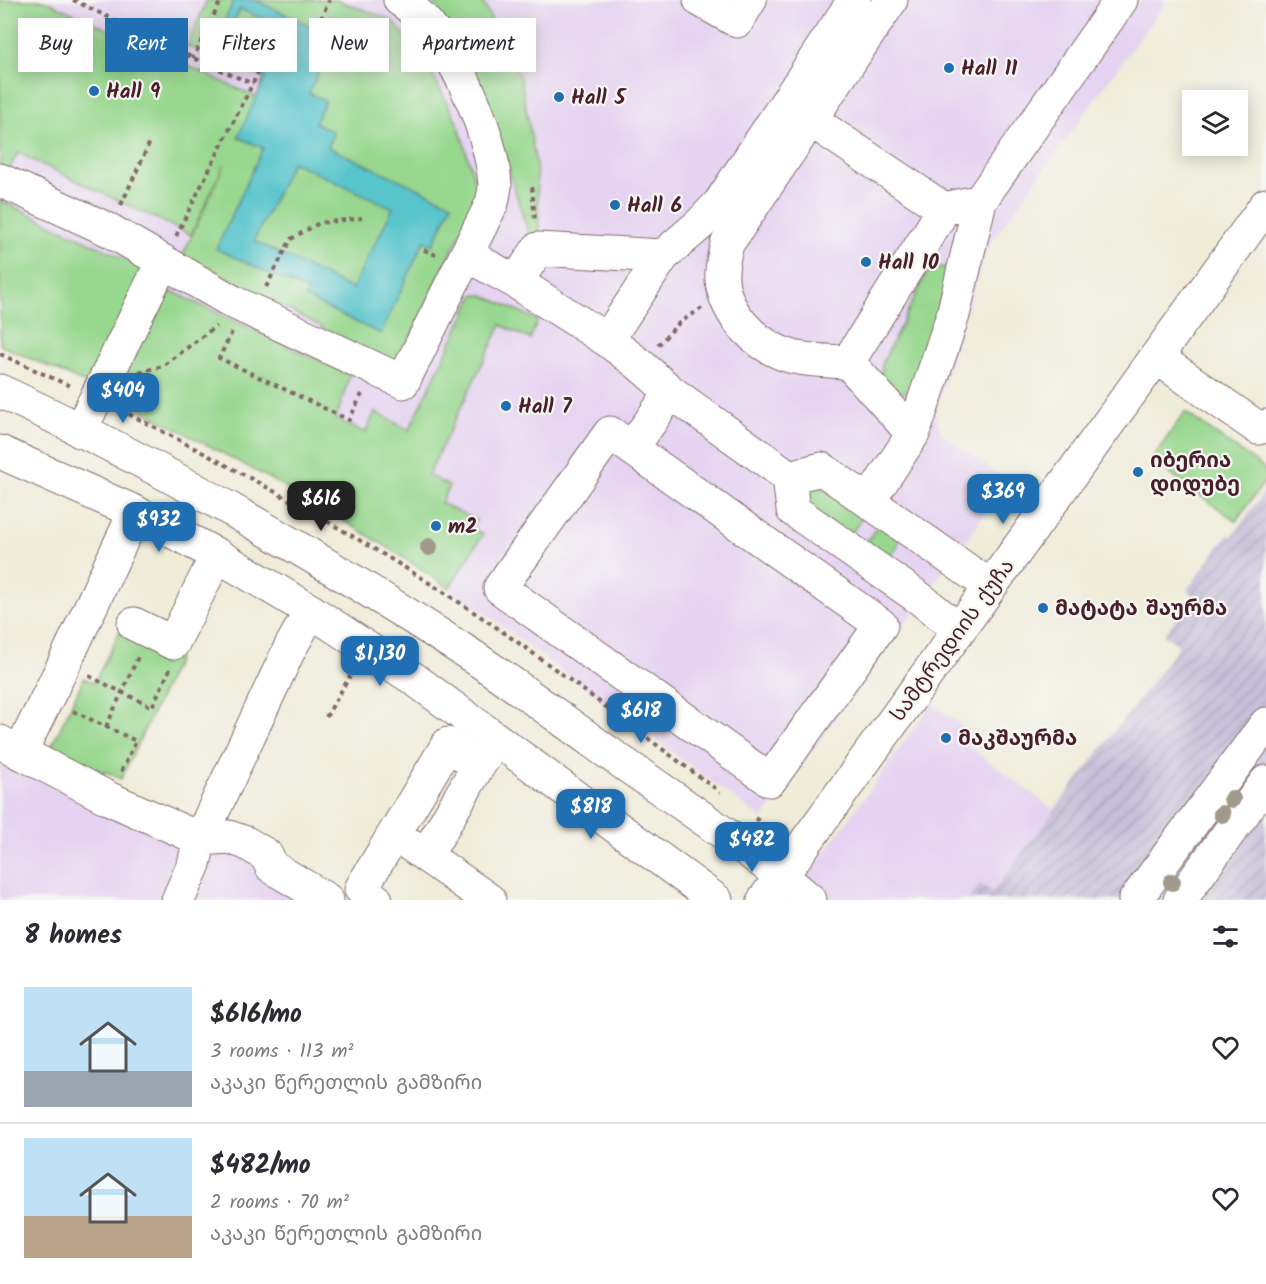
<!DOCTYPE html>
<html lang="en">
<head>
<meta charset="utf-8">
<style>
	:root { --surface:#fff; --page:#f2f2f3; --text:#2b2b33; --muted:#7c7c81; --line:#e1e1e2; --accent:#1f6fb2 }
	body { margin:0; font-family:Kalam,"Noto Sans Georgian",sans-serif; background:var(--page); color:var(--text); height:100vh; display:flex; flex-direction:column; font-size:22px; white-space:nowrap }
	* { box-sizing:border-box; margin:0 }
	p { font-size:20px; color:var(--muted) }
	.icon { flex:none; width:33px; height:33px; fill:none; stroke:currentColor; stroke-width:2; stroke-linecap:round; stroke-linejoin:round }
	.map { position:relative; height:900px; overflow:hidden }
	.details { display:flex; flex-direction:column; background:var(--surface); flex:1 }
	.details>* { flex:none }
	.top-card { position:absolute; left:18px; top:18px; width:600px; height:54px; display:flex; gap:12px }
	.fabs { position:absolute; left:1182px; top:90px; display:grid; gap:12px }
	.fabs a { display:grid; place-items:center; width:66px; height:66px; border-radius:0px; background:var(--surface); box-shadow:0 3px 15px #0003; font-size:30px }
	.price { position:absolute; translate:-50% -51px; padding:0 14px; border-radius:12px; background:var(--accent); color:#fff; font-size:20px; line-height:39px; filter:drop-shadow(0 2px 3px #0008) }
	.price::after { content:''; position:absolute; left:50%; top:36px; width:18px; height:14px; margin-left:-9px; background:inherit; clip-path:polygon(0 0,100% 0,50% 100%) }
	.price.on { background:#222; color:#fff }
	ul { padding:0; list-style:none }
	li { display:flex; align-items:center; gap:18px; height:150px; padding:0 24px }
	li+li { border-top:2px solid var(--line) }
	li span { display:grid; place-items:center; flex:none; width:168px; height:120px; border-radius:0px; color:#555 }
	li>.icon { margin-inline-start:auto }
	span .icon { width:72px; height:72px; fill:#fffc; stroke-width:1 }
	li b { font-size:26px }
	h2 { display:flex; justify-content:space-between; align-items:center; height:72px; padding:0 24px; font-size:26px }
	.pill { padding:0 21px; border-radius:0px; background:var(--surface); box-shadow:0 3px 15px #0003; font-size:21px; line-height:54px }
	.pill.on { background:var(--accent); color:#fff }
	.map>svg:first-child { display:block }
	.built { fill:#e5d3f1 }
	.industrial { fill:url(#industrial-furrows) }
	.green { fill:#97d78e; stroke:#707b5c; stroke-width:1.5 }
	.water { fill:#58c5cc; stroke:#51727c; stroke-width:1.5; fill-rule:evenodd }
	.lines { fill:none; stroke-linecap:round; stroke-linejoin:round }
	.minor-casing { stroke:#846768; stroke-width:35 }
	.major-casing { stroke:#846768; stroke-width:35 }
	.path { stroke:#846768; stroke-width:4; stroke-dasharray:4.5 4.5; stroke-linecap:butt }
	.minor { stroke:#fff; stroke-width:33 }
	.major { stroke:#fff; stroke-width:33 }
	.tree { fill:#a19a8a }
	.poi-dot { fill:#1f6fb2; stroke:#f6f6f2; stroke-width:2 }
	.labels { text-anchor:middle; stroke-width:4.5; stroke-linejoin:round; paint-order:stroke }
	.poi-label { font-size:21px; font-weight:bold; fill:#4a1f2b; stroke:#f6f6f2; text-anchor:start }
	.street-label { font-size:21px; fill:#4a1f2b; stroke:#f6f6f2 }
</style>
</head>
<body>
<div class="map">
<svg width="1266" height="900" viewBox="0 0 1266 900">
	<defs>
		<pattern id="industrial-furrows" width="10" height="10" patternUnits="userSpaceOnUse" patternTransform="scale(1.5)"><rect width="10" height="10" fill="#c7c0d9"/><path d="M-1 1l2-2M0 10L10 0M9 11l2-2" fill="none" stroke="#aca5ba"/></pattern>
	</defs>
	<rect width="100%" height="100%" fill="#f6f6f2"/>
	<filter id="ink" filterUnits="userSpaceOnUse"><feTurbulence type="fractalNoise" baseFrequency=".0167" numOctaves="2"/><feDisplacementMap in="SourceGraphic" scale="12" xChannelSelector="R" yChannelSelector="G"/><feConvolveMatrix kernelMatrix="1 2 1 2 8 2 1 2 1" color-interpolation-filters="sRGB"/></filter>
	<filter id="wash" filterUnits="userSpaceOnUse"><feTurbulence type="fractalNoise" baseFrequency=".008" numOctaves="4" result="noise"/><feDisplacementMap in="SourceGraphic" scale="24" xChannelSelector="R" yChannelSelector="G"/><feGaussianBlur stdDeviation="1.35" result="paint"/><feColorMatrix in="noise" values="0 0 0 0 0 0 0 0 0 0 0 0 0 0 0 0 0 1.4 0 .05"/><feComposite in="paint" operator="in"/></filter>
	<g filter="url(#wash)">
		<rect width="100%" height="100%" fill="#efecd9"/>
		<path class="built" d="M 0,0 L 1163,0 L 1166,2 L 989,245 L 961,325 L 935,412 L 941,433 L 1008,482 L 762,819 L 474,605 L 393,549 L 244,464 L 111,394 L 0,345 Z
			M 932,703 L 971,733 L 964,743 L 1054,810 L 991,892 L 980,884 L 968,900 L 825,900 L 803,883 Z
			M 0,738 L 220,844 L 317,900 L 0,900 Z"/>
		<path class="industrial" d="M 1266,489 L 1266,900 L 968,900 L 980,884 L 992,892 L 1168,661 L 1179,645 L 1164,635 L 1193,595 L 1187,590 L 1228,534 L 1232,537 Z"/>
		<path class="green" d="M 0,0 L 44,0 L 256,97 L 264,78 L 210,53 L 187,47 L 207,0 L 336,0 L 392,20 L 425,61 L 459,126 L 479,196 L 396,366 L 183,255 L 224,165 L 191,235 L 18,153 L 5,177 L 0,175 Z
			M 437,0 L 480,0 L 486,8 L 521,80 L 536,164 L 539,229 L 544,254 L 535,254 L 496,130 L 434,14 Z
			M 0,200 L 153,272 L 92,386 L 0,345 Z
			M 939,267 L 951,268 L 916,385 L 906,392 L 894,393 L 880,378 L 883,362 L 926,274 Z
			M 171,291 L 350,375 L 336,419 L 365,433 L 375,412 L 409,430 L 474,295 L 483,295 L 538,320 L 530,339 L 501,325 L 428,475 L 449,486 L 441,503 L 476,520 L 472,528 L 483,534 L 449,588 C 342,514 226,455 111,394 Z
			M 1185,412 L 1266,470 L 1266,480 L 1236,521 L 1151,460 Z
			M 810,482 L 866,512 L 849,537 L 805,507 L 802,491 Z
			M 881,521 L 898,537 C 899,549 894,554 884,558 L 863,547 Z
			M 120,631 L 178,659 L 121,779 L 105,771 L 102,777 L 49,752 L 84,678 L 94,683 Z"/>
		<path class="water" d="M 234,0 L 255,0 L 335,37 L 309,93 L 325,101 L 315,123 L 334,132 L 328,147 L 452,204 L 433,245 L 424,241 L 381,334 L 305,298 L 308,291 L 216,249 L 263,148 L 238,137 L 265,78 L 210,53 ZM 240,9 L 288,31 L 269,71 L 222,48 ZM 292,162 L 393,208 L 352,289 L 254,241 Z"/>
	</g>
	<g filter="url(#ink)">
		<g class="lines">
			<defs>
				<path id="minor" d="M 700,0 L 737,21 L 750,0
					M 809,119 L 944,209 L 980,201 L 1121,0
					M 0,180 L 109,230 L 233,302 L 403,382 L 492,203 C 493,197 495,190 495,185 C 492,130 448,29 400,0
					M 467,255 L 516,282 L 607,340 L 639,364 L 671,392 L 789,477
					M 516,282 L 538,249 L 663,256
					M 607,340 L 663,256 L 700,224 L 720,203 L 854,0
					M 1156,357 L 1258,428 L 1266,426
					M 848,362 C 830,361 811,361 793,357 C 759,348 726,317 722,280 C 721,268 724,255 727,244 L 891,0
					M 80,431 L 163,261
					M 610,433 L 881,625 L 770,780 L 500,588 Z
					M 913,434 L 953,315 L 980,201
					M 632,448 L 671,392
					M 869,501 L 913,434 L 848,362 L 944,209
					M 134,624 L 173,643 L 217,555
					M 959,630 L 922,600 L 793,510 L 789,477 L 822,469 L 990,586
					M 0,742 L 108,798 L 200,839 L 229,837 L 246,843 L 266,855 L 272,867 L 327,900
					M 20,753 L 64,664 L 135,512
					M 409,844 L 489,900
					M 426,856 L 478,766 L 491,748
					M 178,900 L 194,864 L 200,839 L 290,648 L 311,611
					M 376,900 L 361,889 L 448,744 L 478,766
					M 764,900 L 1266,205
					M 1135,900 L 1266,724
					M 1180,900 L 1266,782"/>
				<path id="major" d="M 0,391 C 161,466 317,555 466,652 C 510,681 553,713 596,744 C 668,795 743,843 810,900
					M 0,452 L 135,512 L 217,555 L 311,611 L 414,679 L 716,900"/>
			</defs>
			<use href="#minor" class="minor-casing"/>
			<use href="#major" class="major-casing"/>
			<path class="path" d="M 73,0 L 193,58 L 253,84
				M 321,19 L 329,0
				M 206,32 L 221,0
				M 532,187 L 535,222
				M 121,205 L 150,142
				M 176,236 L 261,67 L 260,53 C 242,44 224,39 206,32 L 193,58
				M 424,250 L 436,255
				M 266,287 L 291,239 L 319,223 L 362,218
				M 232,332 L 219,358 L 349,420 L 362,394
				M 658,345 L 679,323 L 702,308
				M 0,354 L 70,386
				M 139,372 L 163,366 L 216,326
				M 121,410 C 232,467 343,527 448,595 C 542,656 630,726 720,792
				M 89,676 L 152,707 L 170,669
				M 73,711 L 136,741 L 120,774
				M 326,717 L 350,676
				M 106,727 L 138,657
				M 755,818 L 768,828"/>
			<use href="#minor" class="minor"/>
			<use href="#major" class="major"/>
		</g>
		<g class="tree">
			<circle cx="429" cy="547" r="9"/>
			<circle cx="1232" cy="799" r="9"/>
			<circle cx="1222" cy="814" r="9"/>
			<circle cx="1172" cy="882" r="9"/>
		</g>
	</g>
	<g class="poi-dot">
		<circle cx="949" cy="68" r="6"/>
		<circle cx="94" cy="91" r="6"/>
		<circle cx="559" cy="97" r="6"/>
		<circle cx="615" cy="205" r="6"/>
		<circle cx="866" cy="262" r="6"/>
		<circle cx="506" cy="406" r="6"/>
		<circle cx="1138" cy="472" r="6"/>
		<circle cx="436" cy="526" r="6"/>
		<circle cx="1043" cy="608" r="6"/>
		<circle cx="946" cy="738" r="6"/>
	</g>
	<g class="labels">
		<g class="poi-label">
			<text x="961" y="75">Hall 11</text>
			<text x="106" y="98">Hall 9</text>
			<text x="571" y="104">Hall 5</text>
			<text x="627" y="212">Hall 6</text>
			<text x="878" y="269">Hall 10</text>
			<text x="518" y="413">Hall 7</text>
			<text x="1150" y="467">იბერია<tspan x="1150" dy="24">დიდუბე</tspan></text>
			<text x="448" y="533">m2</text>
			<text x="1055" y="615">მატატა შაურმა</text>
			<text x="958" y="745">მაკშაურმა</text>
		</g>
		<g class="street-label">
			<text transform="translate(952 640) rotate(-54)" y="7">სამტრედიის ქუჩა</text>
		</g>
	</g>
</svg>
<div class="fabs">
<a><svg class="icon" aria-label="layers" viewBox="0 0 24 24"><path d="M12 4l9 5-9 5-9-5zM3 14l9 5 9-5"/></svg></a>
</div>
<b class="price" style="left:123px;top:424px">$404</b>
<b class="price" style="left:1003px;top:525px">$369</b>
<b class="price on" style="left:321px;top:532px">$616</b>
<b class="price" style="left:159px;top:553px">$932</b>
<b class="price" style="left:380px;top:687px">$1,130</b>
<b class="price" style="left:641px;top:744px">$618</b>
<b class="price" style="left:591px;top:840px">$818</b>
<b class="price" style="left:752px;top:873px">$482</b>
<div class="top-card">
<a class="pill">Buy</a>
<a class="pill on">Rent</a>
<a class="pill">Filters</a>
<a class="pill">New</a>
<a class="pill">Apartment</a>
</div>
</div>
<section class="details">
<h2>8 homes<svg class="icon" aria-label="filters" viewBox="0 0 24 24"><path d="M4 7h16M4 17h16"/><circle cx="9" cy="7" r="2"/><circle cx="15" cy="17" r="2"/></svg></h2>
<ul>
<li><span style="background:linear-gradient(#bfe0f5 70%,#9aa5b1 0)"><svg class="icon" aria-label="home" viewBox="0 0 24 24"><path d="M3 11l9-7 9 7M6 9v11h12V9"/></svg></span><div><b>$616/mo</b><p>3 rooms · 113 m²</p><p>აკაკი წერეთლის გამზირი</p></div><svg class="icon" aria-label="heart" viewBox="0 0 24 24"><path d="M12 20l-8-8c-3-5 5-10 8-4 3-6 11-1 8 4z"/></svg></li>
<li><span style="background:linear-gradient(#bfe0f5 65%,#b9a48a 0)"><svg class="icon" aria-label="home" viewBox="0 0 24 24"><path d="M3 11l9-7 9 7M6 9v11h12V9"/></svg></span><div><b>$482/mo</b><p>2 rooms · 70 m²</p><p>აკაკი წერეთლის გამზირი</p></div><svg class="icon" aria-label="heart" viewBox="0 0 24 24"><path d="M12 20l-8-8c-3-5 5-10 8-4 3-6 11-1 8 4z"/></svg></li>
</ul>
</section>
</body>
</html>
